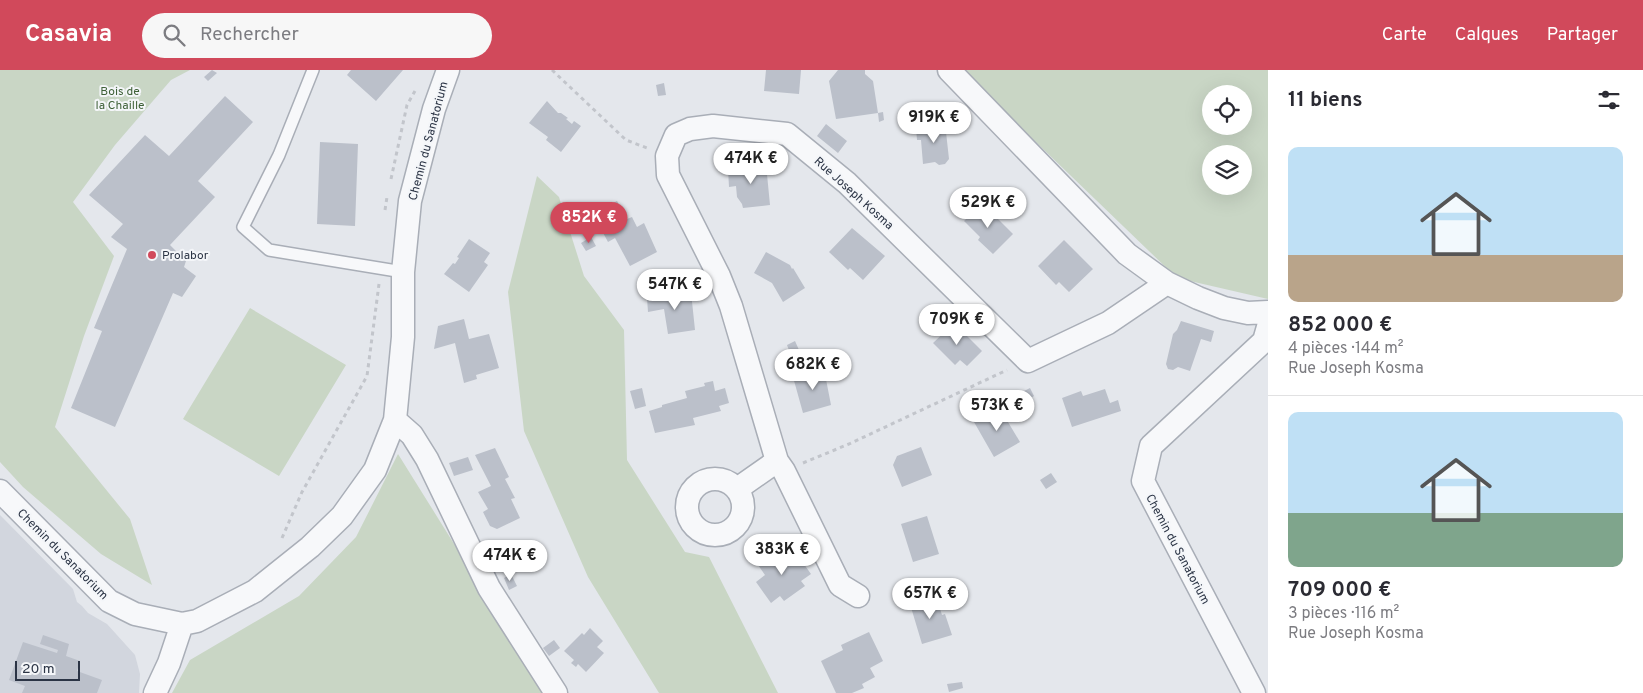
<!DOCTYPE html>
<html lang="fr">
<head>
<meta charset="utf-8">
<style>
	:root { --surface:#fff; --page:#f7f7f7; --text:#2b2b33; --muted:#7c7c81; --line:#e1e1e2; --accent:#d1495b }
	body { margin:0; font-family:Overpass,sans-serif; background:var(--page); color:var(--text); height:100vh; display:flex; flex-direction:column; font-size:19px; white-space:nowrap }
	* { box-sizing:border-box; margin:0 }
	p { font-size:16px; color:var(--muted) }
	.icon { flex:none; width:28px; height:28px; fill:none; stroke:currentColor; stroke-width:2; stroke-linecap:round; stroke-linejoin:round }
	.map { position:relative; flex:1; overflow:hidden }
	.drawer { display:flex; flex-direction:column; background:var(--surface); width:375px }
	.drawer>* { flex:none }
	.tools { position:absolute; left:1202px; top:15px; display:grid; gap:10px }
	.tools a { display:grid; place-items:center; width:50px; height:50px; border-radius:50%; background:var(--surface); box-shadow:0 5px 20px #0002; font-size:25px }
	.scale { position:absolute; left:15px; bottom:12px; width:65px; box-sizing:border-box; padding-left:5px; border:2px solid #2b3445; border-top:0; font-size:14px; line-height:18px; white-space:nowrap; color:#2b3445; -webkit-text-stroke:4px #f4f6f9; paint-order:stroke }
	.price { position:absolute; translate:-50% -42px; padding:0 11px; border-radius:18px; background:#fff; color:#222; font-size:16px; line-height:32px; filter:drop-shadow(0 1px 2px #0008) }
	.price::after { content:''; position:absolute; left:50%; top:30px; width:15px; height:11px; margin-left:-8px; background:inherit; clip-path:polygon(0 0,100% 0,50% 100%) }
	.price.current { background:var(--accent); color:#fff }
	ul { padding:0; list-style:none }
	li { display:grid; align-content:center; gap:10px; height:265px; padding:0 20px }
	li+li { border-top:1px solid var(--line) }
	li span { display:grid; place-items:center; height:155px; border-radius:10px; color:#555 }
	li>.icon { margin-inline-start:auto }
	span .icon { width:90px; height:90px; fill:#fffc; stroke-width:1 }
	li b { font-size:21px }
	h2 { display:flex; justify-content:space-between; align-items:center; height:60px; padding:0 20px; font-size:21px }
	header { display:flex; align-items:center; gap:30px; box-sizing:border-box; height:70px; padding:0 25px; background:var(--accent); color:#fff }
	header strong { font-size:24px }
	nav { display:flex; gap:28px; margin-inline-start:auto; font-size:18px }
	.search { width:350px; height:45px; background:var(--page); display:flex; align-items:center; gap:12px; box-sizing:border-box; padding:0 18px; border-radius:28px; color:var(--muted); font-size:19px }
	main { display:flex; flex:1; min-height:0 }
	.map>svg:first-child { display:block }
	.built { fill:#d2d6de }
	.green { fill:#c9d6c5; fill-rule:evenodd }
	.building { fill:#bbc0ca }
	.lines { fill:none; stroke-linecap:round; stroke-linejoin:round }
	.service-casing { stroke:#a9aeb7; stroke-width:14 }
	.minor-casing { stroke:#a9aeb7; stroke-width:25 }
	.path { stroke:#c2c5cb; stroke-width:3; stroke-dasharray:4 4; stroke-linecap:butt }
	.service { stroke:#f7f8fa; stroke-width:11 }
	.minor { stroke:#f7f8fa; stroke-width:22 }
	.poi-dot { fill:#d1495b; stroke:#f4f6f9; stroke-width:2 }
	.labels { text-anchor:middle; stroke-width:4; stroke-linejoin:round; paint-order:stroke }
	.park-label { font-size:12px; fill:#3f6138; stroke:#f4f6f9 }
	.street-label { font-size:12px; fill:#2b3445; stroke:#f4f6f9 }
	.poi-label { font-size:12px; fill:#2b3445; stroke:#f4f6f9; text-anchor:start }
</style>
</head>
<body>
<header>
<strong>Casavia</strong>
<div class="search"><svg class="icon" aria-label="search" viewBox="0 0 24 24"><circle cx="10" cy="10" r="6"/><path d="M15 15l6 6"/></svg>Rechercher</div>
<nav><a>Carte</a><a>Calques</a><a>Partager</a></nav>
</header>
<main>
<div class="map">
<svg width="1268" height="623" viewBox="0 0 1268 623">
	<rect width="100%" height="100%" fill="#e4e7ec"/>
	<path class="built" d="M 0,445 L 73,519 L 77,532 L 82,536 L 88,543 L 107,554 L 135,585 L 140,604 L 139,623 L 0,623 Z"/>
	<path class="green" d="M 0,0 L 190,0 L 171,10 L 115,75 L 73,132 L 114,186 L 84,266 L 55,357 L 130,449 L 152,515 L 101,484 L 23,417 L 0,392 Z
		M 961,0 L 1268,0 L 1268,229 L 1177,208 ZM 1211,24 L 1244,24 L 1244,56 L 1211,56 ZM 1211,84 L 1244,84 L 1244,116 L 1211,116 Z
		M 537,106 L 559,127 L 584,206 L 624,260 L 627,390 L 685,482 L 709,487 L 778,623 L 659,623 L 588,507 L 524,361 L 508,222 Z
		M 250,238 L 346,295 L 279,406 L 183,349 Z
		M 398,384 L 547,623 L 172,623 L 190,590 L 299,526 L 356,467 Z"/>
	<path class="building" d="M 212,0 L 217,3 L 208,11 L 204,7 Z
		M 351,0 L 403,0 L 376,31 L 347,5 Z
		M 766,0 L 801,0 L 799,24 L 764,21 Z
		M 838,0 L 865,0 L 865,4 L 873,11 L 878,43 L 883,42 L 884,50 L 879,52 L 878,43 L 836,49 L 829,11 Z
		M 664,13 L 666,25 L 658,26 L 656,15 Z
		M 225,26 L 253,52 L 198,111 L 215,127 L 170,175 L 186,191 L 184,197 L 196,206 L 182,227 L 173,223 L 115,357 L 71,338 L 102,261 L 94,258 L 127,179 L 111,167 L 123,154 L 89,125 L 145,65 L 169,86 Z
		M 547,31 L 558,43 L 561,43 L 568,48 L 566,49 L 572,54 L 574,51 L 581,56 L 561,82 L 546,70 L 548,67 L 529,53 Z
		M 945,53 L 949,89 L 945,94 L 939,95 L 935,92 L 923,94 L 921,70 L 917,70 L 916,58 Z
		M 826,54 L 847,71 L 838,83 L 817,66 Z
		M 320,72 L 358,74 L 355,156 L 317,154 Z
		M 754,94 L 766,94 L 770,135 L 743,138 L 742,134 L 737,127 L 736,116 L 729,117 L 728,99 L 754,97 Z
		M 617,131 L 627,149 L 632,147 L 637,157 L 644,153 L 657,182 L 630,196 L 615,168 L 608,172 L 593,144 Z
		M 982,133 L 1013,164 L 993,184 L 978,170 L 980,167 L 964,151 Z
		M 852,158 L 885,186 L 863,210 L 850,198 L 848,200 L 829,182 Z
		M 591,167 L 596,176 L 586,181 L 581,173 Z
		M 469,169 L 490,183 L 484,192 L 488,195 L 469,222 L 444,204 L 453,193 L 455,194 L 459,188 L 457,187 Z
		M 1064,170 L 1093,199 L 1069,222 L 1059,212 L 1056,215 L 1038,196 Z
		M 766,182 L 790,195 L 792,199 L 793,198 L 805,218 L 783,232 L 772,213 L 754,203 Z
		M 691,222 L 695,260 L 668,264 L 664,239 L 648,242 L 647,228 Z
		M 464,249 L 469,269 L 489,264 L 499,298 L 476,305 L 477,309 L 464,313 L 455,273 L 434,279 L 438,256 Z
		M 1181,251 L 1214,261 L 1211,272 L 1201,269 L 1190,301 L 1178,297 L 1173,300 L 1168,299 L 1166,294 L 1173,264 L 1177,260 Z
		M 954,253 L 982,281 L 967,296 L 960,290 L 955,295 L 933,273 Z
		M 795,271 L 799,280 L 790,283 L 787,275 Z
		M 824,299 L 831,335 L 803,343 L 793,307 Z
		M 713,311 L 715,321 L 725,318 L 729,333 L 719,336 L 721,341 L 693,348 L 695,355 L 655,363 L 649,341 L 662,337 L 662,335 L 687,328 L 685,321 L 705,316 L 704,313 Z
		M 642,318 L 646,336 L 635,339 L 630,321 Z
		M 1030,318 L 1034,326 L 1027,331 L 1022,322 Z
		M 1105,319 L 1110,333 L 1118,330 L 1121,341 L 1072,357 L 1062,328 L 1081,321 L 1083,326 Z
		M 999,337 L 1020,372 L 994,387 L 974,352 Z
		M 921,377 L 932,405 L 902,417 L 893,395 L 897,386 Z
		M 495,378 L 509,407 L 505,409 L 515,428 L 511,429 L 520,448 L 497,459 L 490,456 L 483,442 L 488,439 L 478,422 L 491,416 L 475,385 Z
		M 468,387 L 473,400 L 454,406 L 449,393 Z
		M 1051,403 L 1057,412 L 1046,419 L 1040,410 Z
		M 927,446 L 939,484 L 913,492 L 901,454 Z
		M 779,480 L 786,490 L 796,483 L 811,504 L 801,511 L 805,516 L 784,531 L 780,526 L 771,533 L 756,512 L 765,505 L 758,495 Z
		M 511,504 L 517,516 L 509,520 L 504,508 Z
		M 936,526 L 942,545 L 945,544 L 952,565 L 922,574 L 910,534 Z
		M 590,558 L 603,571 L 597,577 L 604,583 L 586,602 L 578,594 L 576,597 L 571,593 L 574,590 L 564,581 L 582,563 L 584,565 Z
		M 869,562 L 883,591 L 870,598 L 875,607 L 862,614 L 864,618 L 852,623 L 836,623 L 821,591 L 843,580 L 841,575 Z
		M 43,565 L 69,574 L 66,586 L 80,591 L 77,601 L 102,610 L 97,623 L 22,623 L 25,616 L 9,610 L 23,572 L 57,583 L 58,580 L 40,574 Z
		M 554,570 L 560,578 L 549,586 L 543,578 Z
		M 962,612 L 963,618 L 949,622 L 947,614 Z"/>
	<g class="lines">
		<defs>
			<path id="service" d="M 313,0 L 279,85 L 243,157 L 269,180 L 403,202"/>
			<path id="minor" d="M 949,0 L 1127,184 L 1167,213 L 1198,228 L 1224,238 L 1248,243 L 1268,242
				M 395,350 L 412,365 L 427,389 L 489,518 L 556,623
				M687 437a28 28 0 1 1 56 0a28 28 0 1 1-56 0Z
				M 737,419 L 777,391
				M 0,421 L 109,531 L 135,544 L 182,554 L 197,551 L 255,521 L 310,477 L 342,446 L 375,400 L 395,350 L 403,267 L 403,202 L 410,131 L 434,39 L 448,0
				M 858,526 L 840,515 L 784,401 L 777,391 L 731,236 L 719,206 L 668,105 L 667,86 L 676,65 L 690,59 L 713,56 L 787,64 L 847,113 L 1028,291 L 1108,253 L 1167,213
				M 155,623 L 169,593 L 182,554
				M 1254,623 L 1143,411 L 1151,376 L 1264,271 L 1268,257"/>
		</defs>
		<use href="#service" class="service-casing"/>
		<use href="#minor" class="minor-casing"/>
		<path class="path" d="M 552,0 L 626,70 L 647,78
			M 391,109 L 407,35 L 415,21
			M 385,140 L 387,127
			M 803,393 L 849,374 L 1007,300
			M 282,468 L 302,422 L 367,306 L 379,214"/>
		<use href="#service" class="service"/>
		<use href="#minor" class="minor"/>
	</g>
	<circle class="poi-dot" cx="152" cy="185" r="5"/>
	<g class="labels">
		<g class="park-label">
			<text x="120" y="25">Bois de<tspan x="120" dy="14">la Chaille</tspan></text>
		</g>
		<g class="street-label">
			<text transform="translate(428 71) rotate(-75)" y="4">Chemin du Sanatorium</text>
			<text transform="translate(854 123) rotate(42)" y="4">Rue Joseph Kosma</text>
			<text transform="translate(1178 479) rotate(62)" y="4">Chemin du Sanatorium</text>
			<text transform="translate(63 484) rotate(45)" y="4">Chemin du Sanatorium</text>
		</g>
		<g class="poi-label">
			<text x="162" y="189">Prolabor</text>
		</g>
	</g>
</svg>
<div class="tools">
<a><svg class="icon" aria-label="locate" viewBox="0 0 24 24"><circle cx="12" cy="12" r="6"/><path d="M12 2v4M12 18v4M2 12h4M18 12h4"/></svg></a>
<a><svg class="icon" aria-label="layers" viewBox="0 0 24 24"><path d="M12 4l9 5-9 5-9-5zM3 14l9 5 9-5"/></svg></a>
</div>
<div class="scale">20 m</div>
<b class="price" style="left:934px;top:74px">919K €</b>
<b class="price" style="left:751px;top:115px">474K €</b>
<b class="price" style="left:988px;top:159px">529K €</b>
<b class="price current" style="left:589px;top:174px">852K €</b>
<b class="price" style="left:675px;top:241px">547K €</b>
<b class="price" style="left:957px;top:276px">709K €</b>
<b class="price" style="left:813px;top:321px">682K €</b>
<b class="price" style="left:997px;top:362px">573K €</b>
<b class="price" style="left:782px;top:506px">383K €</b>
<b class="price" style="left:510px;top:512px">474K €</b>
<b class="price" style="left:930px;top:550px">657K €</b>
</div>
<section class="drawer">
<h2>11 biens<svg class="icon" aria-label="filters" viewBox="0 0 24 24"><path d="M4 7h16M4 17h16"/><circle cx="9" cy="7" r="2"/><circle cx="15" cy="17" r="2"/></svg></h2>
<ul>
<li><span style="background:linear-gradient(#bfe0f5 70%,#b9a48a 0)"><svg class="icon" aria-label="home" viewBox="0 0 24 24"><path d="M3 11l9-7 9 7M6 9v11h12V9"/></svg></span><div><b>852 000 €</b><p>4 pièces · 144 m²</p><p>Rue Joseph Kosma</p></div></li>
<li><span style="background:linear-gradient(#bfe0f5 65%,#7fa58c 0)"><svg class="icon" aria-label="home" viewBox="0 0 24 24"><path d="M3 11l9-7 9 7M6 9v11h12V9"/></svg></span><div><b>709 000 €</b><p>3 pièces · 116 m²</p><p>Rue Joseph Kosma</p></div></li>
</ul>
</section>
</main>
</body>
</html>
